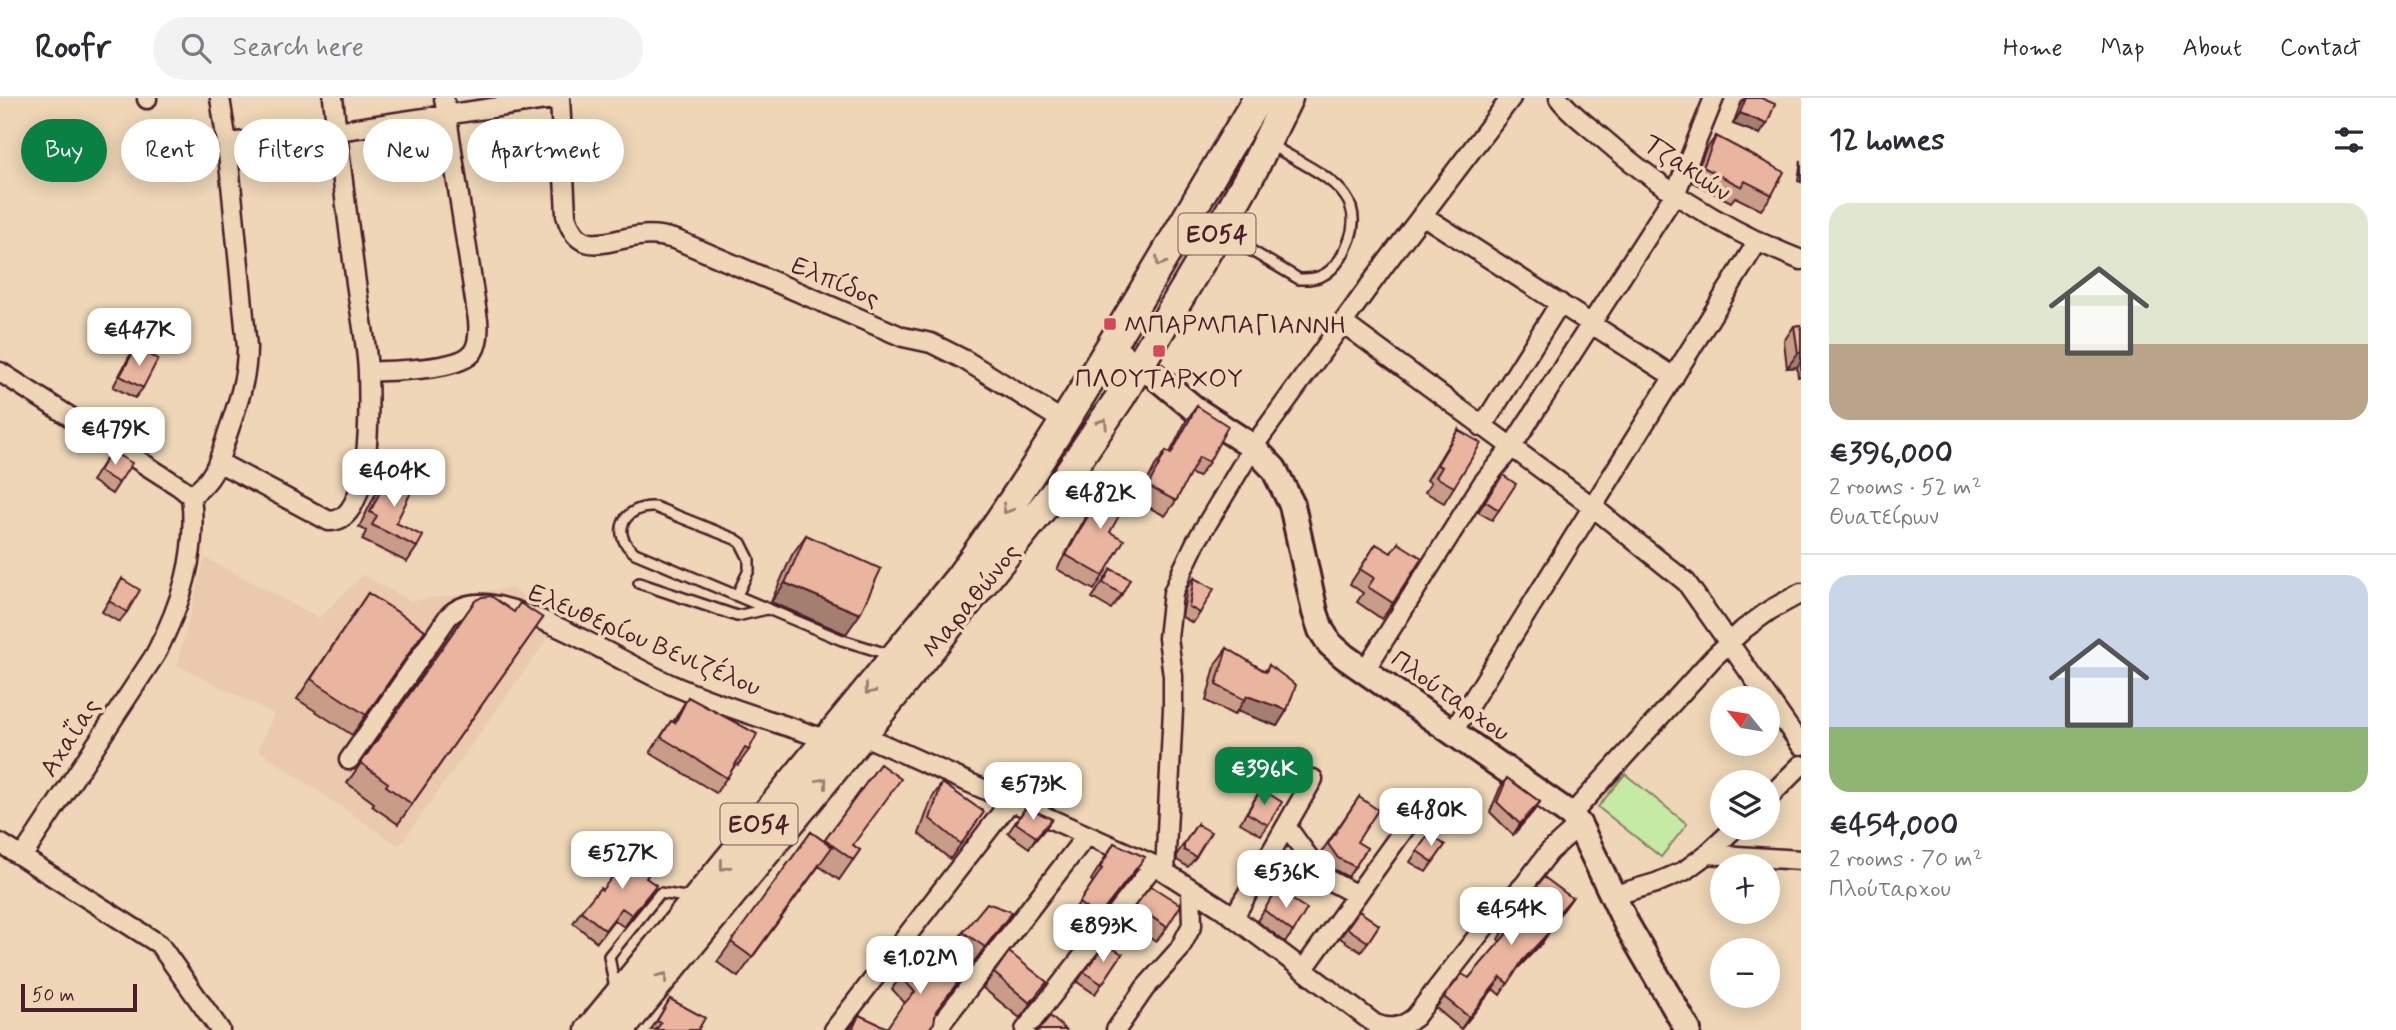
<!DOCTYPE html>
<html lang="en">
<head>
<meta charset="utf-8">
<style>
	:root { --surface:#fff; --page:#f2f2f3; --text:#2b2b33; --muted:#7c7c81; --line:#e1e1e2; --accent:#0b8043 }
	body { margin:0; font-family:Mynerve,sans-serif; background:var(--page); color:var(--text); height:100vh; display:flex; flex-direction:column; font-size:26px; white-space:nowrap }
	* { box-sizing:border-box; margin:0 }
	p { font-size:23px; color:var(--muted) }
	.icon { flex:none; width:38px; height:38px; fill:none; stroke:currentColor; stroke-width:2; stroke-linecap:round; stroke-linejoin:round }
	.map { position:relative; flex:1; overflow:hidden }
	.drawer { display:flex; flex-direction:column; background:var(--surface); width:595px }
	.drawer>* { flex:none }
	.banner { position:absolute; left:21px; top:21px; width:665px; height:63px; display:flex; gap:14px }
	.needle { width:46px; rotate:300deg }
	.tools { position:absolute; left:1710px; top:588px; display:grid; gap:14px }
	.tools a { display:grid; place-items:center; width:70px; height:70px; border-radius:50%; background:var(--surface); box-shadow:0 4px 18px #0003; font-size:35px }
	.scale { position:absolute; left:21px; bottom:18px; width:116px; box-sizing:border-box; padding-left:7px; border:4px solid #4a1f2b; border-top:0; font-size:19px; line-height:24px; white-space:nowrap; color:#4a1f2b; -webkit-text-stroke:5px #eed6b6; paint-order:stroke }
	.price { position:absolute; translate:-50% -60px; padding:0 16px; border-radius:14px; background:#fff; color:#222; font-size:23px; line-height:46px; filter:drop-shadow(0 2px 4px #0008) }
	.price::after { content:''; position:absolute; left:50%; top:42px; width:21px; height:16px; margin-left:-10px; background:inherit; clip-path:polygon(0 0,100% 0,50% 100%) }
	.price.active { background:var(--accent); color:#fff }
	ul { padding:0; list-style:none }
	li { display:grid; align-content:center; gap:14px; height:371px; padding:0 28px }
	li+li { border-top:2px solid var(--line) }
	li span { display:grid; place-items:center; height:217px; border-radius:21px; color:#555 }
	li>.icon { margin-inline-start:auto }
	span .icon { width:126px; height:126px; fill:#fffc; stroke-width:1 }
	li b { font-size:30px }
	h2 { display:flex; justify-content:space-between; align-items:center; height:84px; padding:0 28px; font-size:30px }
	.tag { padding:0 24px; border-radius:32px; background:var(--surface); box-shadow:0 4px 18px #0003; font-size:24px; line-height:63px }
	.tag.active { background:var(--accent); color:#fff }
	header { display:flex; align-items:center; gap:42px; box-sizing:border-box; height:98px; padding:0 35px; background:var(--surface); border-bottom:2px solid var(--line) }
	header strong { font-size:33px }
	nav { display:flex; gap:38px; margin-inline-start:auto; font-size:24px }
	.search { width:490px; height:63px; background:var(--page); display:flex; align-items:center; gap:18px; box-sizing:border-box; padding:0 24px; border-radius:38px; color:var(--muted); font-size:26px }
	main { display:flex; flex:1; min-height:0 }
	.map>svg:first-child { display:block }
	.built { fill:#eac9ac }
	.green { fill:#c4eaa4; stroke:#878468; stroke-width:2 }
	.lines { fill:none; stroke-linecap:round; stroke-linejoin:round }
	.lane-casing { stroke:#4a1f2b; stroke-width:14 }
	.street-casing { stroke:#4a1f2b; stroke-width:23 }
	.secondary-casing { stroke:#4a1f2b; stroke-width:30 }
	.primary-casing { stroke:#4a1f2b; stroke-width:33 }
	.lane { stroke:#eed6b6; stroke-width:9 }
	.street { stroke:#eed6b6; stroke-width:18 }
	.secondary { stroke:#eed6b6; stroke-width:24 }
	.primary { stroke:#eed6b6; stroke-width:28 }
	.wall { fill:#c99c88; stroke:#4a1f2b; stroke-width:2 }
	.shaded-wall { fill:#a47f6f; stroke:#4a1f2b; stroke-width:2 }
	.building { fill:#eab59e; stroke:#4a1f2b; stroke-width:2 }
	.oneway { stroke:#9c7a70 }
	.poi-dot { fill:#d1495b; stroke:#eed6b6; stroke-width:2.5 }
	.labels { text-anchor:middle; stroke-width:7; stroke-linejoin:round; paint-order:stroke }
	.shield { fill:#eed6b6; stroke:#7b5655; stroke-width:2 }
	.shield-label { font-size:24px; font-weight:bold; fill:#4a1f2b }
	.street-label { font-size:26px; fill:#4a1f2b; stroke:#eed6b6 }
	.poi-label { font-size:26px; fill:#4a1f2b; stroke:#eed6b6; text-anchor:start }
</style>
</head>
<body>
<header>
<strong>Roofr</strong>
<div class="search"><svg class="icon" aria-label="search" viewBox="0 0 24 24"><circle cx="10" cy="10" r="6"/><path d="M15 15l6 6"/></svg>Search here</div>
<nav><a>Home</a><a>Map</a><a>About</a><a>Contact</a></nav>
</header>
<main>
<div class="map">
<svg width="1801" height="932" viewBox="0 0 1801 932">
	<rect width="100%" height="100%" fill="#eed6b6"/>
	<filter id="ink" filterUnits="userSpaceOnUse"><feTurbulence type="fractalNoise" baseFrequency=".0143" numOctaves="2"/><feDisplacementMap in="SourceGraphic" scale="14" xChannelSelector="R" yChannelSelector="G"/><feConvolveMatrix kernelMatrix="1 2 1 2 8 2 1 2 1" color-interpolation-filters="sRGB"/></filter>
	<g filter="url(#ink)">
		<path class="built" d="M 205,460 L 319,520 L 363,477 L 410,503 L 512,490 L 560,523 L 399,748 L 258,652 L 274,616 L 177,567 Z"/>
		<path class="green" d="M 1102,284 L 1113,290 L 991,463 Z
			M 1625,676 L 1687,726 L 1661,759 L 1598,709 Z"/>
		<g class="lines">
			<defs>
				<path id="lane" d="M 1223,136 L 1299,181 C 1318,182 1329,177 1340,161 C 1381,95 1318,76 1271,47
					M 639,485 L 737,518 L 767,511
					M 737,497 L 749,472 L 749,461 L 741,445 L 735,441 L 655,409 C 624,407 609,436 635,455 L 842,542 L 891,557
					M 615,891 L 609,858 L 660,795 L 692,800"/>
				<path id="street" d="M 220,0 L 227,45 L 247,249 C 247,281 238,305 228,334 C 219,362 216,380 191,398 C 198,456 181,507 155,557 L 22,759 L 159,846 L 220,932
					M 560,0 L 566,117 C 578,162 609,141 639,138 C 652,136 664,138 677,142 L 903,239 L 931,245 L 965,262 L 1063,323
					M 1559,0 C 1568,13 1582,23 1594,33 C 1655,87 1726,133 1801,162
					M 147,1 L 147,0
					M 227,45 L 337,33 L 559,0
					M 1422,117 L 1674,279
					M 1343,225 L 1593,409 L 1686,484 L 1801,647
					M 0,274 L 180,389 L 191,398
					M 368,274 C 391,272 459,273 473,254 C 479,245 479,233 478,222 L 444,0
					M 1482,329 L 1560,205
					M 220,365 L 329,423 C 373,425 369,306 368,275 C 367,246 360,215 356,185 C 348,124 340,62 333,0
					M 1365,572 L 1482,386 L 1511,350 L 1676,94 L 1714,0
					M 1452,635 L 1758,143
					M 862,637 L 1154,767 L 1223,811 L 1375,926 C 1391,932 1401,930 1415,919 L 1487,826 L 1525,786 L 1549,754 L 1579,727
					M 349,662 L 448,519 C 461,505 480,504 498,508 C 559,522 615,561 672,587 C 722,609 776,624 828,642
					M 1768,700 L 1801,667
					M 1571,717 L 1713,560 L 1744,531 L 1770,512 L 1801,495
					M 1286,728 L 1323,779 L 1357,797
					M 0,745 L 22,759
					M 1707,756 L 1735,730
					M 1165,774 L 1173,611 L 1173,578 L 1168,540 L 1173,495 L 1183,471 L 1196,444 L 1253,349 L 1386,165 L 1511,0
					M 1615,797 L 1656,785 L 1684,773 L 1707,756 L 1801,762
					M 1234,819 L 1313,681
					M 1303,872 L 1407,727
					M 834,932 L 1010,704
					M 936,932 L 1086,738
					M 1025,932 L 1154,767
					M 1116,932 L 1145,890 L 1179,852 L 1192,827 L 1191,791"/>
				<path id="secondary" d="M 1109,250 L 1155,278 L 1196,312 L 1253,349 L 1274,371 L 1292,407 L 1315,514 L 1321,532 L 1330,546 L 1345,559 L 1571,717 L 1579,727 L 1627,827 L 1688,932"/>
				<path id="primary" d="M 590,932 L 960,479 C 1070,327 1161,161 1258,0
					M 620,932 L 862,637 L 1057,392 L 1121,298 L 1219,133 L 1254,70 L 1288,0"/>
			</defs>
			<use href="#lane" class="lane-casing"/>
			<use href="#street" class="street-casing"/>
			<use href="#secondary" class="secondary-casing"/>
			<use href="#primary" class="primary-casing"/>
			<use href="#lane" class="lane"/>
			<use href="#street" class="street"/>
			<use href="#secondary" class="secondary"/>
			<use href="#primary" class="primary"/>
		</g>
		<path class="wall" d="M 1745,0 L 1761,0 L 1760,36 L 1733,26 L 1741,5 Z
			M 1716,38 L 1772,97 L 1761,112 L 1735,99 L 1731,104 L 1692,84 L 1705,53 Z
			M 1801,62 L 1801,84 L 1798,83 Z
			M 1801,227 L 1801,278 L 1798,279 L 1797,269 L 1787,270 L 1784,243 L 1794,228 Z
			M 136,249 L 143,290 L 135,300 L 113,289 L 129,259 Z
			M 1197,308 L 1209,364 L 1198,379 L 1190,375 L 1176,403 L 1165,418 L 1137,403 L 1155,368 L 1166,353 L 1170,355 L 1186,323 Z
			M 1458,332 L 1454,389 L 1444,405 L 1425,394 L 1431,385 L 1427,382 L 1448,347 Z
			M 111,353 L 119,385 L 112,396 L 92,383 Z
			M 390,374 L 396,425 L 417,449 L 407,464 L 362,442 L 366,433 L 359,429 L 379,389 Z
			M 1503,377 L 1499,412 L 1492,422 L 1478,414 Z
			M 1107,384 L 1110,434 L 1103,478 L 1094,492 L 1057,471 L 1098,397 Z
			M 806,437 L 846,536 L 771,504 L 792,457 Z
			M 1398,445 L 1393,505 L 1382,521 L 1357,504 L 1363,495 L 1350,486 L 1376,446 L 1391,455 Z
			M 1111,471 L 1122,496 L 1111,511 L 1092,500 Z
			M 1194,480 L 1200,515 L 1193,525 L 1182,519 L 1187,490 Z
			M 122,481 L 127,514 L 119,524 L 102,514 Z
			M 368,495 L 425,532 L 352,637 L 297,601 Z
			M 475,503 L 514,514 L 543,520 L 398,726 L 372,708 L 374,705 L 347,685 Z
			M 1227,550 L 1265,573 L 1269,567 L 1287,612 L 1277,628 L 1237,613 L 1234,617 L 1206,603 L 1216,565 Z
			M 688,599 L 749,652 L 738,667 L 736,666 L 716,695 L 650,655 L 661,638 L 671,623 L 673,624 Z
			M 880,666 L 853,747 L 860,752 L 839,782 L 819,768 L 738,879 L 717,864 L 811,734 L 824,743 Z
			M 1507,680 L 1540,704 L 1533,714 L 1513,737 L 1490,714 L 1500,690 Z
			M 942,685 L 984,714 L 950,761 L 919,736 L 932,700 Z
			M 1261,691 L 1268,727 L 1261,737 L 1240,725 Z
			M 1359,699 L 1357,744 L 1367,750 L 1348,779 L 1331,770 L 1320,756 Z
			M 1393,699 L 1405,707 L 1394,725 L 1381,717 Z
			M 1026,709 L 1052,721 L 1029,750 L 1008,735 Z
			M 1197,726 L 1196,759 L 1188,769 L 1177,762 L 1177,756 Z
			M 1429,736 L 1445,747 L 1426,774 L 1410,764 Z
			M 1114,745 L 1136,771 L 1076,849 L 1069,841 L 1077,823 L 1070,818 L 1093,784 L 1091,782 Z
			M 647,780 L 648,799 L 624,829 L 614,822 L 597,844 L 573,825 L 581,813 L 602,792 Z
			M 1277,792 L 1293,834 L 1285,844 L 1257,823 Z
			M 1572,800 L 1564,811 L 1547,830 L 1542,845 L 1517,871 L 1500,897 L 1493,891 L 1461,931 L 1436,910 L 1444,899 L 1469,880 L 1500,844 L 1498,841 L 1506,829 Z
			M 1135,808 L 1167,829 L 1156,844 L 1124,823 Z
			M 1359,813 L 1379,827 L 1361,854 L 1340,840 Z
			M 1001,829 L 974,864 L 953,849 L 963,834 Z
			M 1009,854 L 1037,899 L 1020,920 L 983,890 Z
			M 916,856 L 955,889 L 936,914 L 929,932 L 849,932 L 859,917 L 887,930 L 905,905 L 892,891 Z
			M 1122,856 L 1095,896 L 1077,884 L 1084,874 Z
			M 670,901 L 698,932 L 651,932 Z"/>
		<path class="shaded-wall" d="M 1740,15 L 1767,26 L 1760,36 L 1733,26 Z
			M 1798,255 L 1801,255 L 1801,263 L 1797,269 L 1787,270 Z
			M 785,485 L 860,516 L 846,536 L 771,504 Z
			M 1247,598 L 1287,612 L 1277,628 L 1237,613 Z
			M 1540,704 L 1533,714 L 1513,737 L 1520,726 Z
			M 1052,721 L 1045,731 L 1029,750 L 1036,739 Z
			M 1145,759 L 1136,771 L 1076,849 L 1085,836 Z
			M 656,787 L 648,799 L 624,829 L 632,817 Z
			M 1572,800 L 1564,811 L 1538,841 L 1546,829 Z
			M 1012,814 L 1001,829 L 974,864 L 985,849 Z
			M 1550,833 L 1542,845 L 1514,874 L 1522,863 Z
			M 1501,879 L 1493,891 L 1461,931 L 1469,919 Z"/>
		<path class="building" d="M 1746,0 L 1761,0 L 1775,6 L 1767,26 L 1740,15 Z
			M 1716,38 L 1784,74 L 1772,97 L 1745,83 L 1742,89 L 1703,69 Z
			M 1801,227 L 1801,255 L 1798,255 L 1794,228 Z
			M 136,249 L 158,261 L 143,290 L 120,278 Z
			M 1197,308 L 1228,328 L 1209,364 L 1199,359 L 1176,403 L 1148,388 L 1166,353 L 1171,356 Z
			M 1458,332 L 1481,345 L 1454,389 L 1436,379 L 1442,369 L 1437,367 Z
			M 111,353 L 132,365 L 119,385 L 99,373 Z
			M 390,374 L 415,386 L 396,425 L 423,438 L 417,449 L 372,427 L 377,418 L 370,414 Z
			M 1503,377 L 1516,386 L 1499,412 L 1485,403 Z
			M 1107,384 L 1131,396 L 1110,434 L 1124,442 L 1103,478 L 1066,457 Z
			M 806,437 L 881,471 L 860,516 L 785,485 Z
			M 1398,445 L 1422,460 L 1393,505 L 1368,489 L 1374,480 L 1360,471 L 1376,446 L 1391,455 Z
			M 1111,471 L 1130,481 L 1122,496 L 1103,485 Z
			M 1194,480 L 1214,491 L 1200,515 L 1189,509 Z
			M 122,481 L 140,492 L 127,514 L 109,503 Z
			M 368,495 L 425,532 L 366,617 L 311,581 Z
			M 491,498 L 514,514 L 520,505 L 543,520 L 412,706 L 386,688 L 388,685 L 361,665 L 475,503 L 482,499 Z
			M 1227,550 L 1266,574 L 1269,567 L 1296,587 L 1287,612 L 1247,598 L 1245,602 L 1216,587 Z
			M 688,599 L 757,636 L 749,652 L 745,650 L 727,680 L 661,639 L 671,623 L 675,625 Z
			M 880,666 L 901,681 L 853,747 L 860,752 L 853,762 L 825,742 Z
			M 1507,680 L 1540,704 L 1520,726 L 1497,704 Z
			M 942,685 L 984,714 L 961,746 L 930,721 Z
			M 1261,691 L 1282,704 L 1268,727 L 1247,715 Z
			M 1359,699 L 1378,712 L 1357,744 L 1367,750 L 1355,769 L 1338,760 L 1328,746 Z
			M 1393,699 L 1405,707 L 1397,720 L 1385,712 Z
			M 1026,709 L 1052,721 L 1036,739 L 1016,725 Z
			M 1197,726 L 1211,734 L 1196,759 L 1184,752 L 1184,746 Z
			M 811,734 L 832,749 L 752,859 L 731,844 Z
			M 1429,736 L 1445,747 L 1433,764 L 1417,753 Z
			M 1114,745 L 1145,759 L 1085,836 L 1077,829 L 1086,810 L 1079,805 L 1102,771 L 1100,770 Z
			M 634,751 L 655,768 L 646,780 L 656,787 L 632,817 L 622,810 L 605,832 L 581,813 L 600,790 L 602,792 Z
			M 1544,779 L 1572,800 L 1546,829 L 1550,833 L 1522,863 L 1508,886 L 1501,879 L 1469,919 L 1444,899 L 1462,876 L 1469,880 L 1509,833 L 1506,829 Z
			M 1151,788 L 1181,807 L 1167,829 L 1135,808 Z
			M 1277,792 L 1307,811 L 1293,834 L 1264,812 Z
			M 987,805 L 1012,814 L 985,849 L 963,834 Z
			M 1359,813 L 1379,827 L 1368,844 L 1347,830 Z
			M 1106,846 L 1122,856 L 1102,886 L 1084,874 Z
			M 1009,854 L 1047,884 L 1030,905 L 994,875 Z
			M 916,856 L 936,868 L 943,859 L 964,876 L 936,913 L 934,925 L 928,932 L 852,932 L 859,917 L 887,930 L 901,909 L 915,894 L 901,879 Z
			M 670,901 L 705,920 L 698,932 L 656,932 L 661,925 L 657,923 Z
			M 1050,918 L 1066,932 L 1036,932 L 1041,929 Z"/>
		<defs><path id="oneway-chevron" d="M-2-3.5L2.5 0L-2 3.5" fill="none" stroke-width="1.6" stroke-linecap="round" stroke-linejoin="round" transform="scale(1.75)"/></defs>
		<g class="oneway">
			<use href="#oneway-chevron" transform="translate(1160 164) rotate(121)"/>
			<use href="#oneway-chevron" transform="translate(1103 325) rotate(-57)"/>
			<use href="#oneway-chevron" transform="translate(1007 411) rotate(122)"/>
			<use href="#oneway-chevron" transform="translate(869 592) rotate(129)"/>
			<use href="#oneway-chevron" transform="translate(823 684) rotate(-50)"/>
			<use href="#oneway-chevron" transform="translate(724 768) rotate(129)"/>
			<use href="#oneway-chevron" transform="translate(663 879) rotate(-51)"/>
		</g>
	</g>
	<g class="poi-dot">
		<rect x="1103" y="219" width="14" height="14" rx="3.5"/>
		<rect x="1152" y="246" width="14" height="14" rx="3.5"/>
	</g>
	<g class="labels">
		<g class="shield">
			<rect x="1178.5" y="115.5" width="77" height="41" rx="5"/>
			<rect x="720.5" y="705.5" width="77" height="41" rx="5"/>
		</g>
		<g class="shield-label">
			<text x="1217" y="144">ΕΟ54</text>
			<text x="759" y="734">ΕΟ54</text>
		</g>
		<g class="street-label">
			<text transform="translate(1688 69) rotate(34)" y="9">Τζακιών</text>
			<text transform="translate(836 183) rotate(23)" y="9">Ελπίδος</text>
			<text transform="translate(970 502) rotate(-51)" y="9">Μαραθώνος</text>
			<text transform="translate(645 541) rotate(23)" y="9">Ελευθερίου Βενιζέλου</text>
			<text transform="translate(1451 597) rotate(35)" y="9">Πλούταρχου</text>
			<text transform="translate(69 639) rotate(-57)" y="9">Αχαΐας</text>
		</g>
		<g class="poi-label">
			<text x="1124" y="235">ΜΠΑΡΜΠΑΓΙΑΝΝΗ</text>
			<text x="1159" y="289" text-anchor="middle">ΠΛΟΥΤΑΡΧΟΥ</text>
		</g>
	</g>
</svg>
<div class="tools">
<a><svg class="needle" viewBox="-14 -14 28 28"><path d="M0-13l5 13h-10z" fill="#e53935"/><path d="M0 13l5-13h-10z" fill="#7c7c81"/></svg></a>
<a><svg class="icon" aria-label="layers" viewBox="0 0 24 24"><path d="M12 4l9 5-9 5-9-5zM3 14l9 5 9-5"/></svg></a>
<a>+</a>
<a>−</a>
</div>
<div class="scale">50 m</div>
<b class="price" style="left:139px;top:270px">€447K</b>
<b class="price" style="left:115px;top:369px">€479K</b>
<b class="price" style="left:394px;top:411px">€404K</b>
<b class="price" style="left:1100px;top:433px">€482K</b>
<b class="price active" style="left:1264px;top:709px">€396K</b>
<b class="price" style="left:1033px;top:724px">€573K</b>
<b class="price" style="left:1431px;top:750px">€480K</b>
<b class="price" style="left:622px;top:793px">€527K</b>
<b class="price" style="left:1286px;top:812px">€536K</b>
<b class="price" style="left:1511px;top:849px">€454K</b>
<b class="price" style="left:1103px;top:866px">€893K</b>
<b class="price" style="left:920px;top:898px">€1.02M</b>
<div class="banner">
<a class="tag active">Buy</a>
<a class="tag">Rent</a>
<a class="tag">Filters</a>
<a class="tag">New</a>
<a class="tag">Apartment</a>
</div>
</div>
<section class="drawer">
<h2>12 homes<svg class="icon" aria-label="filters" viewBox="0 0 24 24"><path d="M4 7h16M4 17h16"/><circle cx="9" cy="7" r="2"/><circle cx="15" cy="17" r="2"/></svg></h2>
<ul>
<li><span style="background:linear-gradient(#dfe7d0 65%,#b9a48a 0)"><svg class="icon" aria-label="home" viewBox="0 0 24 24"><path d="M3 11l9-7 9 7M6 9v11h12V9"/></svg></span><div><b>€396,000</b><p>2 rooms · 52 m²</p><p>Θυατείρων</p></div></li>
<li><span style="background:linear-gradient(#c9d6e8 70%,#8fb573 0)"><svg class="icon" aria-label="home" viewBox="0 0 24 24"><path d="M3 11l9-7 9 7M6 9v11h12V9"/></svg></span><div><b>€454,000</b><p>2 rooms · 70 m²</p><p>Πλούταρχου</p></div></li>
</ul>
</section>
</main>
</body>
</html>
